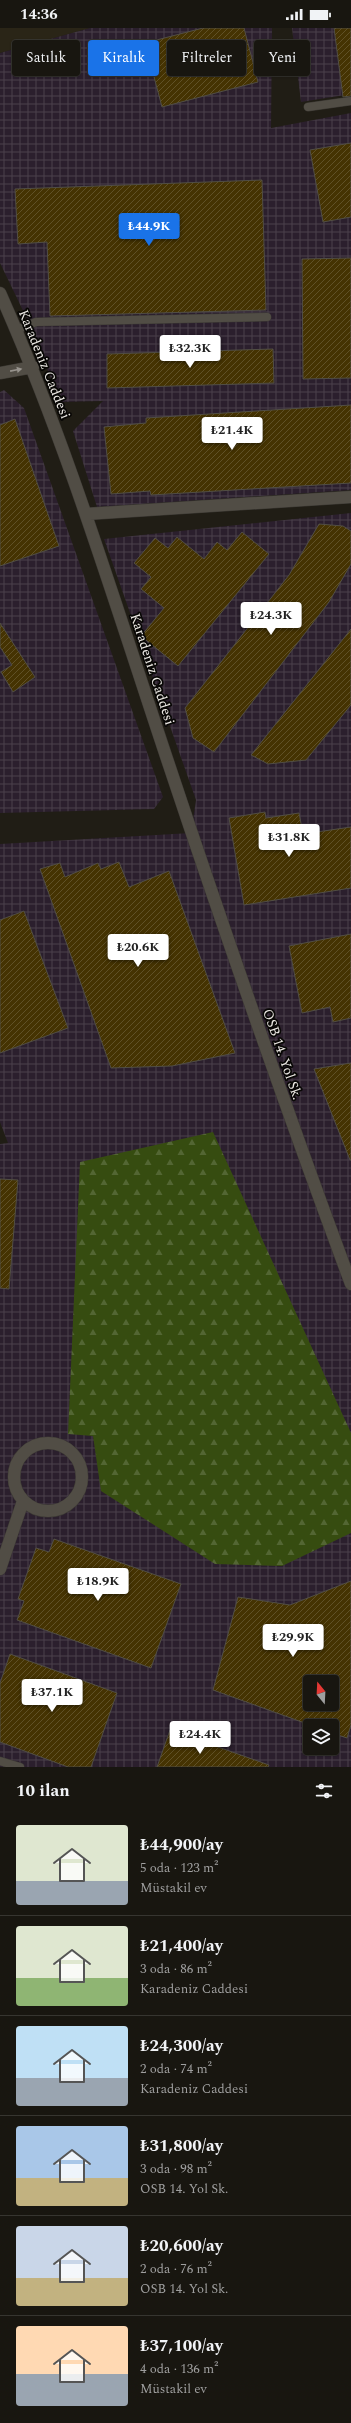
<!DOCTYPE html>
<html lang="tr">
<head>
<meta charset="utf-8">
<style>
	:root { --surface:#181610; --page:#211f19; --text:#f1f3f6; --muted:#9f9f9f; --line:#363530; --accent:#1a73e8 }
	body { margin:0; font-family:Spectral,serif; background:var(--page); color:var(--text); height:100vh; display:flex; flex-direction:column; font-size:15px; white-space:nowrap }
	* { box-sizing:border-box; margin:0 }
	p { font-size:13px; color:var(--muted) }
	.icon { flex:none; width:22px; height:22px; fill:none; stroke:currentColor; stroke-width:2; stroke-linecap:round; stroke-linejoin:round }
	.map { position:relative; height:1739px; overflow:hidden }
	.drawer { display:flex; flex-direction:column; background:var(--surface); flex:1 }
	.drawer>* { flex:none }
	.banner { position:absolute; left:12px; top:12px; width:327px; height:36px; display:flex; gap:8px }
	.needle { width:26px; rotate:342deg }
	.fabs { position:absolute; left:303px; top:1647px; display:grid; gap:8px }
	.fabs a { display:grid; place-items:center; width:36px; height:36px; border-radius:4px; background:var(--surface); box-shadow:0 1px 3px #0004,0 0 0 1px var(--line); font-size:20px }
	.price { position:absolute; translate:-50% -34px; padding:0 9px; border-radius:4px; background:#fff; color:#222; font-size:13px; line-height:26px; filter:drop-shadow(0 1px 2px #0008) }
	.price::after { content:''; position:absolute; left:50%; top:24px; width:12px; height:9px; margin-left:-6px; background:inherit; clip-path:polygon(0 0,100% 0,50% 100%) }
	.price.current { background:var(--accent); color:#fff }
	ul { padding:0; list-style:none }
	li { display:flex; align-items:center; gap:12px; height:100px; padding:0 16px }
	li+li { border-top:1px solid var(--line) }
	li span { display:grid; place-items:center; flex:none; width:112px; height:80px; border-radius:4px; color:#555 }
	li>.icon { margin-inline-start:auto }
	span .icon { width:48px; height:48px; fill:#fffc; stroke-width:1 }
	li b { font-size:17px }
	h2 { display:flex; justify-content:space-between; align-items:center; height:48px; padding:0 16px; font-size:17px }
	.tag { padding:0 14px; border-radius:4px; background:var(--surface); box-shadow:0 1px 3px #0004,0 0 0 1px var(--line); font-size:14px; line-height:36px }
	.tag.current { background:var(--accent); color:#fff }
	.status { display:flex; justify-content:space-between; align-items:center; height:28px; padding:0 20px; background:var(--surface); direction:ltr }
	.status svg { height:11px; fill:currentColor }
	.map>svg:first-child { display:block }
	.built { fill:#2a2517 }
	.industrial { fill:url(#industrial-grid); fill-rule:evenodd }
	.forest { fill:url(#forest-firs) }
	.building { fill:url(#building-hatch); stroke:#514e45; fill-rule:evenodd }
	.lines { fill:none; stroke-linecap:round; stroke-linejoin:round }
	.lane-casing { stroke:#3c3934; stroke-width:9 }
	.street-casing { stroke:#3c3934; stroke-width:13 }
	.lane { stroke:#514d45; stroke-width:8 }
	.street { stroke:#514d45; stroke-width:12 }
	.oneway { fill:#97938d }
	.labels { text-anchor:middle; stroke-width:3.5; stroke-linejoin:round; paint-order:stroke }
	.street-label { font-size:14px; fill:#ece9e4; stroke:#080705 }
</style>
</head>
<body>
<div class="status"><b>14:36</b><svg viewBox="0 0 49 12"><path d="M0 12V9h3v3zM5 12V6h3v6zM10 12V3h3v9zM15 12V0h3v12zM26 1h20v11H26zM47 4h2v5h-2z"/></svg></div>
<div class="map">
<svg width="351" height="1739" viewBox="0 0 351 1739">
	<defs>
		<pattern id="industrial-grid" width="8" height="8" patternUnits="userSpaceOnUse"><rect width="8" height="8" fill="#2b1f2d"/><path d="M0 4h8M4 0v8" fill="none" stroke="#4a404b"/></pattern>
		<pattern id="forest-firs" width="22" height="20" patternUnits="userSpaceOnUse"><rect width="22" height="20" fill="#364c10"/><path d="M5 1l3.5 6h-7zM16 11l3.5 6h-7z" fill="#536633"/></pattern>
		<pattern id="building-hatch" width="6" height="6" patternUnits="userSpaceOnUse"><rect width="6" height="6" fill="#453302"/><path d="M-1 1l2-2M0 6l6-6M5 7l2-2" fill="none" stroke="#605127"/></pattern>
	</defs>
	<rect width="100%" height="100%" fill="#201d15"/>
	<path class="built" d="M 0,0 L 90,0 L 0,25 Z"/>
	<path class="industrial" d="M 90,0 L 272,0 L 271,100 L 351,85 L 351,462 L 97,479 L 73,403 L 103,373 L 60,374 L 31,299 L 0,235 L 0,25 Z
		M 292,0 L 351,0 L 351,66 L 301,74 Z
		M 4,362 L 24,380 L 163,769 L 154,781 L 0,785 L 0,364 Z
		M 351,485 L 351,1739 L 0,1739 L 0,1116 L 8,1115 L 0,1094 L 0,816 L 191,805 L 196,772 L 104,511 ZM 310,1654 L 332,1654 L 332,1676 L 310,1676 ZM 310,1698 L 332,1698 L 332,1720 L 310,1720 Z"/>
	<path class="forest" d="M 213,1104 L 351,1405 L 351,1505 L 282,1538 L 215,1536 L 101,1463 L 93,1408 L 68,1406 L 80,1134 Z"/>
	<path class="building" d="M 203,0 L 244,0 L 258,54 L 162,79 L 145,15 Z
		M 334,0 L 351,0 L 351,68 L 343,69 Z
		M 351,115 L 351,189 L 323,194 L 310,122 Z
		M 262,152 L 266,282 L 50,288 L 47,214 L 18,216 L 15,161 Z
		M 351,230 L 351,350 L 303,351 L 302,231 Z
		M 273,321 L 274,355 L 107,360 L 107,326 Z
		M 351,377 L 351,455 L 151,467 L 150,463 L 111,466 L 104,399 L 146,395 L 146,390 Z
		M 15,391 L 59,518 L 0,538 L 0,397 Z
		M 319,496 L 343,498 L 351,503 L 351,536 L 329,574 L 214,724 L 193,710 L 185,680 L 289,547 Z
		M 242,504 L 269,526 L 178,638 L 141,608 L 164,580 L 141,561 L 151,549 L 134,535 L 155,510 L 168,520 L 177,509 L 204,531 L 217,514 L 227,522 Z
		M 0,595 L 35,649 L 13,664 L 1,644 L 12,637 L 0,619 Z
		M 351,601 L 351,677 L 306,732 L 268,736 L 251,727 Z
		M 265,784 L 266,790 L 299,785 L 303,806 L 351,799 L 351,860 L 244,877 L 229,790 Z
		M 119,834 L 129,859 L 169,843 L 235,1025 L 172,1038 L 111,1040 L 40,841 L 60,835 L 65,849 L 98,835 L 101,841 Z
		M 24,883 L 68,1000 L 0,1025 L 0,892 Z
		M 351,906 L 351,990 L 333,994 L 330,979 L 302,985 L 289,918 Z
		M 351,1035 L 351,1132 L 350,1132 L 314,1041 Z
		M 0,1151 L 18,1152 L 9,1261 L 0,1260 Z
		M 54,1511 L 181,1556 L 151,1640 L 17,1592 L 24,1573 L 18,1571 L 36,1520 L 49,1524 Z
		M 351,1553 L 351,1697 L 347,1710 L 332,1705 L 332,1698 L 313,1698 L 213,1662 L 238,1569 L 290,1577 ZM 310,1654 L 332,1654 L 332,1676 L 310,1676 Z
		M 10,1626 L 117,1665 L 91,1739 L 68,1739 L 0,1714 L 0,1655 Z
		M 170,1702 L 269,1737 L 268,1739 L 157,1739 Z"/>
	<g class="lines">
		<defs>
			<path id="lane" d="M 308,79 L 351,73
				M 16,302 L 36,294 L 267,289
				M 0,1733 L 20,1739"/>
			<path id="street" d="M 0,265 C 68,418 116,579 169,737 C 227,911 287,1084 351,1256
				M 0,345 L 33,339
				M 86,486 L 351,469
				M14 1449a34 34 0 1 1 68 0a34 34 0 1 1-68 0Z
				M 0,1541 L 23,1473"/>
		</defs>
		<use href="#lane" class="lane-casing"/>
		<use href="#street" class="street-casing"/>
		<use href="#lane" class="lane"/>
		<use href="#street" class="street"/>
	</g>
	<defs><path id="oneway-solid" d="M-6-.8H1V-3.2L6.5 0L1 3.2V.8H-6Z"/></defs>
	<use class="oneway" href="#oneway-solid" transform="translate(16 342) rotate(-11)"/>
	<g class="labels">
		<g class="street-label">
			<text transform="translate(45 336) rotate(68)" y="5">Karadeniz Caddesi</text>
			<text transform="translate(153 641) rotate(72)" y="5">Karadeniz Caddesi</text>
			<text transform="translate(283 1026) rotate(71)" y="5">OSB 14. Yol Sk.</text>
		</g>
	</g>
</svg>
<div class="fabs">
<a><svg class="needle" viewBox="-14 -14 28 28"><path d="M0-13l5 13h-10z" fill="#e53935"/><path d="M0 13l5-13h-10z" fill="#9f9f9f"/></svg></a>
<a><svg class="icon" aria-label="layers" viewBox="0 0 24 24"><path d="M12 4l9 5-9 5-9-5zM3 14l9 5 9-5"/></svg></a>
</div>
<b class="price current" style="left:149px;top:219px">₺44.9K</b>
<b class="price" style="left:190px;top:341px">₺32.3K</b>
<b class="price" style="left:232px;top:423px">₺21.4K</b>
<b class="price" style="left:271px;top:608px">₺24.3K</b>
<b class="price" style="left:289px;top:830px">₺31.8K</b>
<b class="price" style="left:138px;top:940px">₺20.6K</b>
<b class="price" style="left:98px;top:1574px">₺18.9K</b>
<b class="price" style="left:293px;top:1630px">₺29.9K</b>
<b class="price" style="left:52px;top:1685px">₺37.1K</b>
<b class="price" style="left:200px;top:1727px">₺24.4K</b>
<div class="banner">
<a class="tag">Satılık</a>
<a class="tag current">Kiralık</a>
<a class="tag">Filtreler</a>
<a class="tag">Yeni</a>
</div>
</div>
<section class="drawer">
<h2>10 ilan<svg class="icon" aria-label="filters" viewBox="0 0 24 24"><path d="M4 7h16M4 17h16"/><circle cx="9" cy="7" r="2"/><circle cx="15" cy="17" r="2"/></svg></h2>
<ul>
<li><span style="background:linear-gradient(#dfe7d0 70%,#9aa5b1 0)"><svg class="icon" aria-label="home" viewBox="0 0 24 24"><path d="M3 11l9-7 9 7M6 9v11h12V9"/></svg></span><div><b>₺44,900/ay</b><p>5 oda · 123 m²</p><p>Müstakil ev</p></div></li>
<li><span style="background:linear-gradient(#dfe7d0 65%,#8fb573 0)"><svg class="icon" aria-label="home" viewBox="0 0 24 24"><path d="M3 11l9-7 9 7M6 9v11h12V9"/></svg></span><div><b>₺21,400/ay</b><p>3 oda · 86 m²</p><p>Karadeniz Caddesi</p></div></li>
<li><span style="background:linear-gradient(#bfe0f5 65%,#9aa5b1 0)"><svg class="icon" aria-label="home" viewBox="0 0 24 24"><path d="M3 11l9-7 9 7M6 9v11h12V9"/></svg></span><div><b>₺24,300/ay</b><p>2 oda · 74 m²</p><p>Karadeniz Caddesi</p></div></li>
<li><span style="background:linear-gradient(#a9c7e8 65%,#c2b280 0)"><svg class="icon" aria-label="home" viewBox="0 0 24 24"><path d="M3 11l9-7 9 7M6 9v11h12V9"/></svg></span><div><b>₺31,800/ay</b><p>3 oda · 98 m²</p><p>OSB 14. Yol Sk.</p></div></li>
<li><span style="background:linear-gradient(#c9d6e8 65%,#c2b280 0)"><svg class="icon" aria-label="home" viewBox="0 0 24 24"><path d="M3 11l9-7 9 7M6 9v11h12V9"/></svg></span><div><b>₺20,600/ay</b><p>2 oda · 76 m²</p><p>OSB 14. Yol Sk.</p></div></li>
<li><span style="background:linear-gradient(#ffd9b3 60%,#9aa5b1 0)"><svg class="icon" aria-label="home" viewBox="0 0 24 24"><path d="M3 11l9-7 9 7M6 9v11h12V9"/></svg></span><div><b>₺37,100/ay</b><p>4 oda · 136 m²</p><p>Müstakil ev</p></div></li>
</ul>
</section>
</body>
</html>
